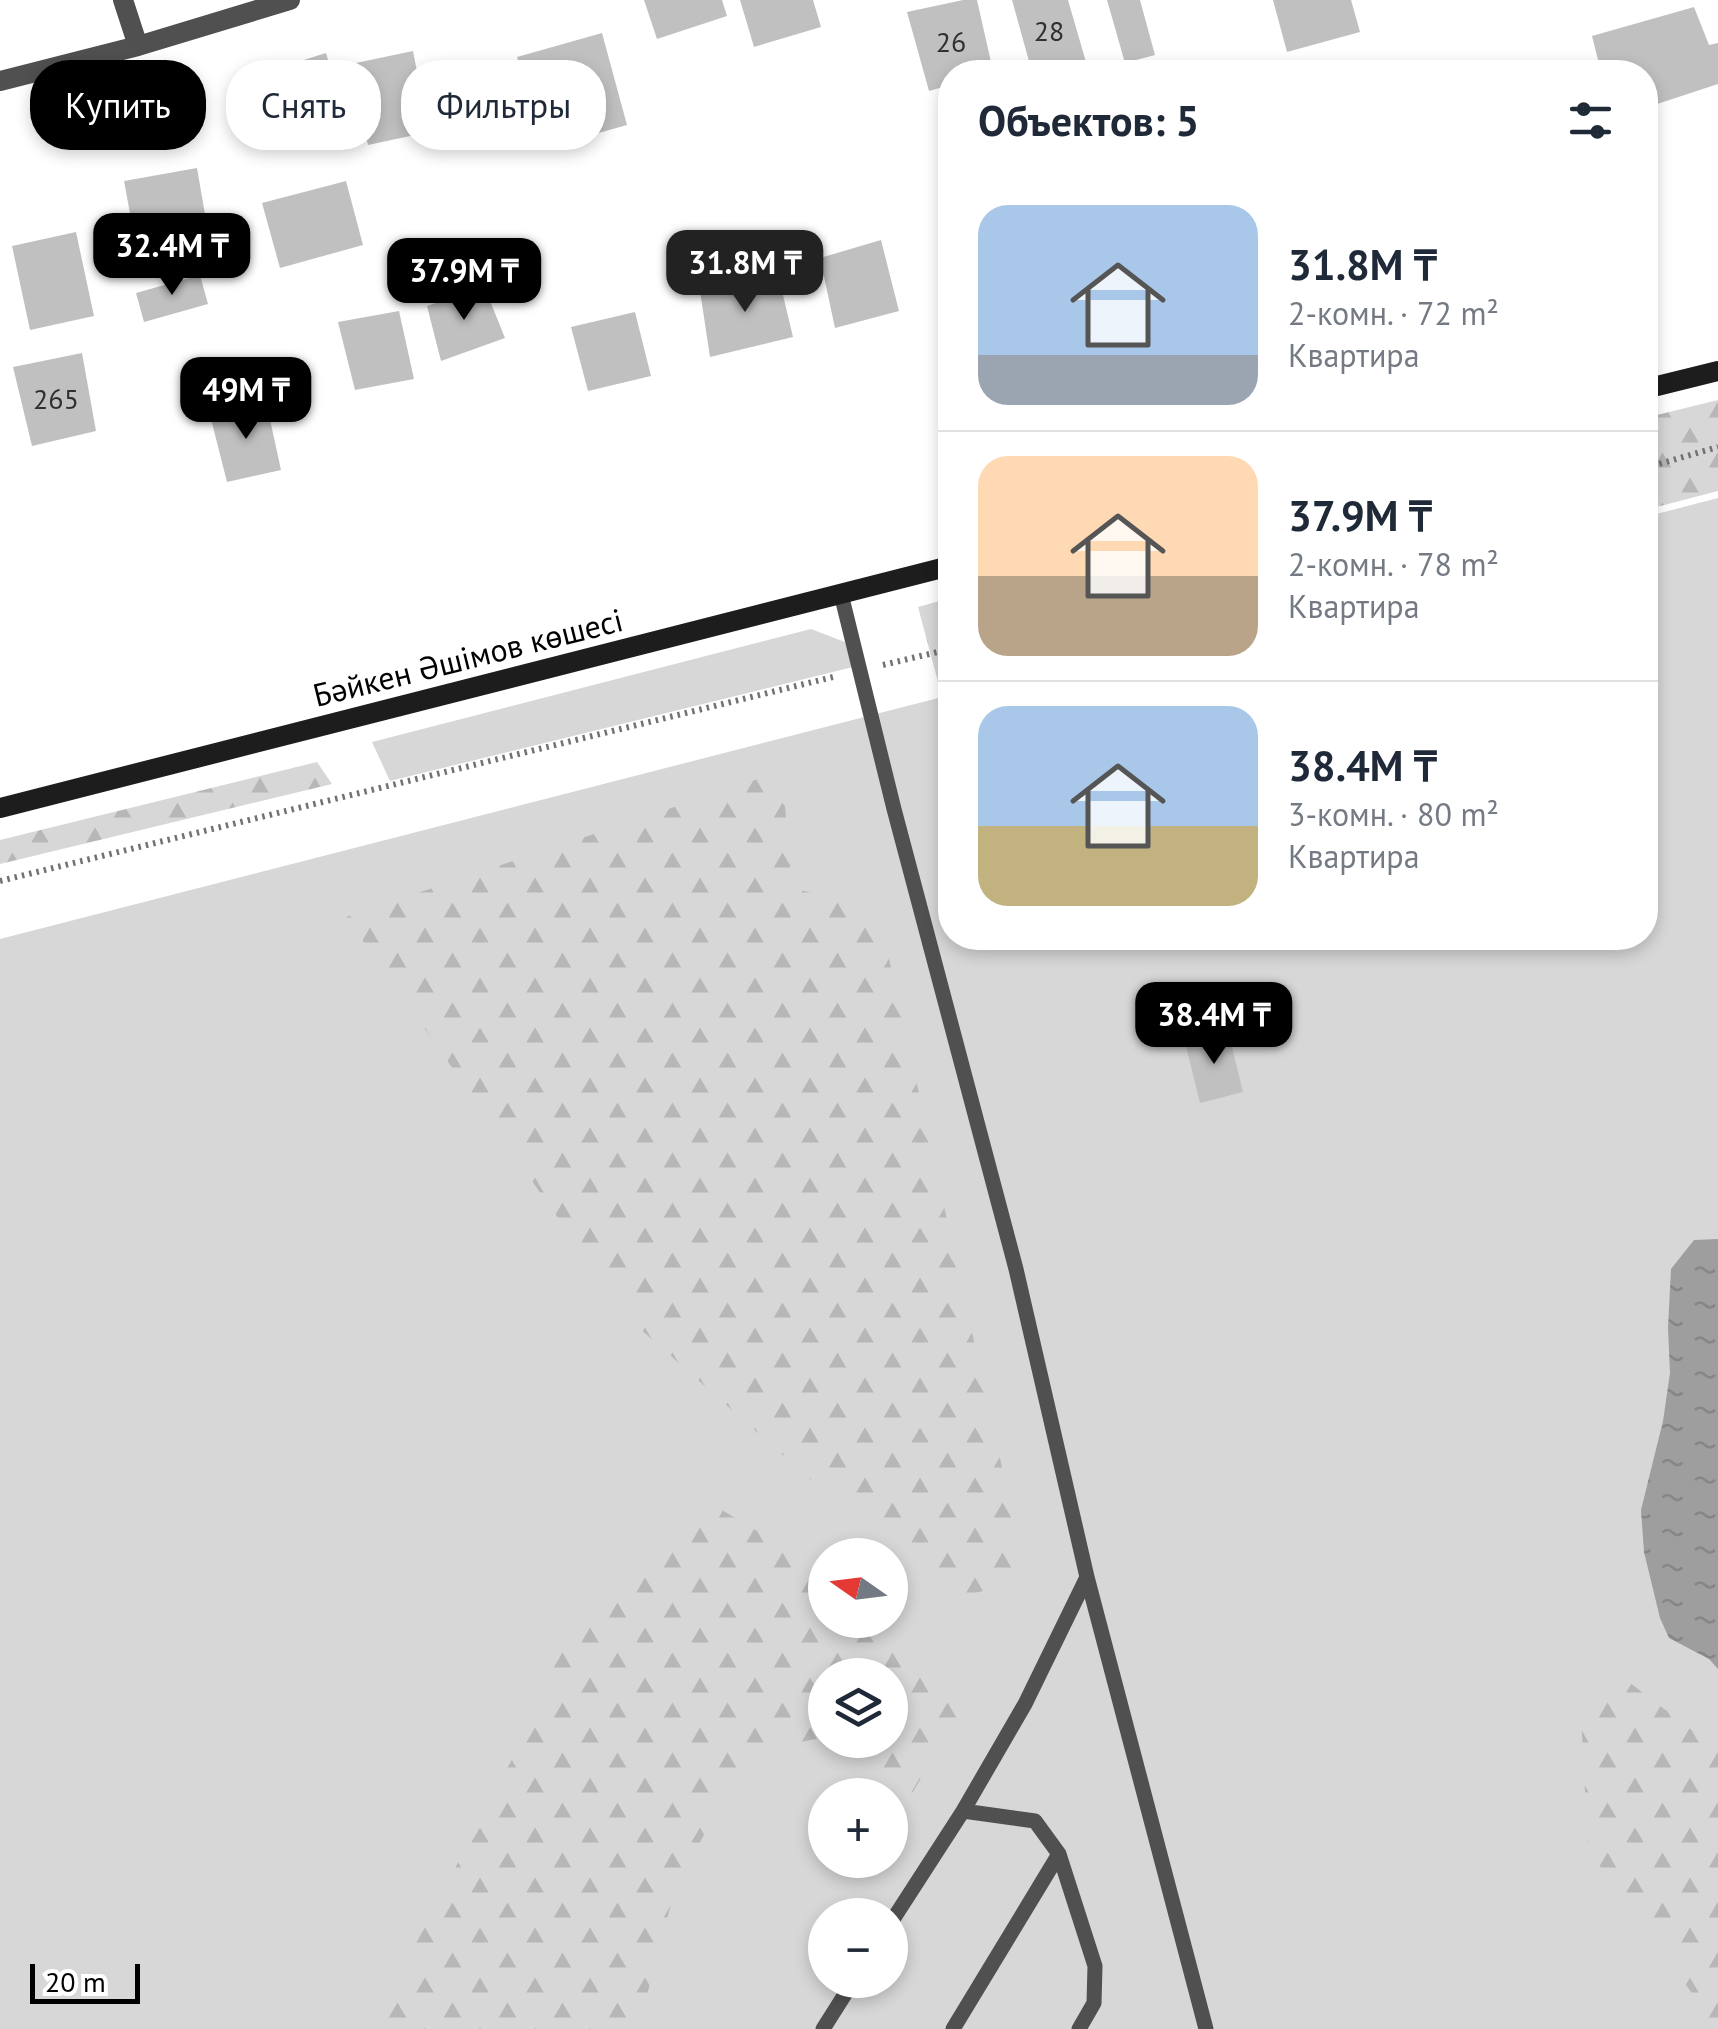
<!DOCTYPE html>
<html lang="ru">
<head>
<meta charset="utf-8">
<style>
	:root { --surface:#fff; --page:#f6f6f7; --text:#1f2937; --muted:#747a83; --line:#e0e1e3; --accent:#000 }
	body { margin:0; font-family:"PT Sans",sans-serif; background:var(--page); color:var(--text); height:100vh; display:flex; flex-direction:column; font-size:38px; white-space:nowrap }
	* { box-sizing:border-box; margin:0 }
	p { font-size:32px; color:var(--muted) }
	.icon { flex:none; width:55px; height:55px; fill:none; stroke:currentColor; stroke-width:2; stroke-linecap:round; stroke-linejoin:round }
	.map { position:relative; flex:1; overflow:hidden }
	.panel { position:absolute; left:938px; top:60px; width:720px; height:890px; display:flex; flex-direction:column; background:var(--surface); border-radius:40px; box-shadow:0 5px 15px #0003 }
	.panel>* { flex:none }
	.guide { position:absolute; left:30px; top:60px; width:758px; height:90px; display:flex; gap:20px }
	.needle { width:65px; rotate:284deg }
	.controls { position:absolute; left:808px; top:1538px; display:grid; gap:20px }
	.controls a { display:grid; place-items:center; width:100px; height:100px; border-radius:50%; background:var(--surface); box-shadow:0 5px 15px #0003; font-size:50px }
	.scale { position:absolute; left:30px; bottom:25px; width:110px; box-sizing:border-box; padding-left:10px; border:5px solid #000; border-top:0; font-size:28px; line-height:35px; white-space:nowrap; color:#000; -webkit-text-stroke:8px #fff; paint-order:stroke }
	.price { position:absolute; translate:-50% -85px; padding:0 22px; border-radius:20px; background:var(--accent); color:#fff; font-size:32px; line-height:65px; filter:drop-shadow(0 2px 5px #0008) }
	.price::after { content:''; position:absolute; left:50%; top:60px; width:30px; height:22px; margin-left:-15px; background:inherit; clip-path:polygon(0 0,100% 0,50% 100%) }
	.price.selected { background:#222; color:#fff }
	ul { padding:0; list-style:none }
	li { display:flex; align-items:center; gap:30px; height:250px; padding:0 40px }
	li+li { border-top:2px solid var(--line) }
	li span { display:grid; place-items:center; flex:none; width:280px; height:200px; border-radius:30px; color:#555 }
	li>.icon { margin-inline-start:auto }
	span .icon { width:120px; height:120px; fill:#fffc; stroke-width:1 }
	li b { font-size:42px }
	h2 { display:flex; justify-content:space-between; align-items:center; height:120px; padding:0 40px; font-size:42px }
	.pill { padding:0 35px; border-radius:40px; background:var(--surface); box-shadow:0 5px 15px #0003; font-size:35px; line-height:90px }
	.pill.selected { background:var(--accent); color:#fff }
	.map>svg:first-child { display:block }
	.grass { fill:#d7d7d7; fill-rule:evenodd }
	.forest { fill:url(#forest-firs) }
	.water { fill:url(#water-ripples) }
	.building { fill:#c0c0c0 }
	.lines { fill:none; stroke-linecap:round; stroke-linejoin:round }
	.path { stroke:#727272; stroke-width:6; stroke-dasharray:2.5 5; stroke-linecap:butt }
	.service { stroke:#505050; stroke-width:15 }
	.minor { stroke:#505050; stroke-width:20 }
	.secondary { stroke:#1d1d1d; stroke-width:20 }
	.labels { text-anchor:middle; stroke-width:8; stroke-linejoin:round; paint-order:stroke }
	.number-label { font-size:28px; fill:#303030 }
	.street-label { font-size:32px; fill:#000; stroke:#fff }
</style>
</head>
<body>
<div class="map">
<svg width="1718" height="2029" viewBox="0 0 1718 2029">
	<defs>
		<pattern id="forest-firs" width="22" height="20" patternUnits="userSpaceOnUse" patternTransform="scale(2.5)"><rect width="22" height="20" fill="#d7d7d7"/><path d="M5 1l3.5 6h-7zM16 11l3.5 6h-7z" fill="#b7b7b7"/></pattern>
		<pattern id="water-ripples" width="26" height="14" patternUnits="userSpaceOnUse" patternTransform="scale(2.5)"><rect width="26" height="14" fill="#9e9e9e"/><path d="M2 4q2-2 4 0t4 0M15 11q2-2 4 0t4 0" fill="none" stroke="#868686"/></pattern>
	</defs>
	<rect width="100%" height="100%" fill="#fff"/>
	<path class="grass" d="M 1718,498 L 1718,2029 L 0,2029 L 0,939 L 950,695 L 950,938 L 1645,938 L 1645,517 ZM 825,1555 L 890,1555 L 890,1620 L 825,1620 ZM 825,1675 L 890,1675 L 890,1740 L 825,1740 ZM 825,1795 L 890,1795 L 890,1860 L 825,1860 ZM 825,1915 L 890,1915 L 890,1980 L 825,1980 Z
		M 811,629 L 845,642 L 853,667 L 390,781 L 372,742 Z"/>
	<path class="forest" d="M 1718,400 L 1718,491 L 1645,510 L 1645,418 Z
		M 950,598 L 950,690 L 941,693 L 918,607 Z
		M 317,762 L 332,784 L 0,864 L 0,840 Z
		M 782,771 L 792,888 L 878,909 L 1027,1580 L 947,1600 L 630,1320 L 346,917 Z
		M 710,1503 L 825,1571 L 825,1620 L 890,1620 L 890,1614 L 963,1707 L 894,1824 L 890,1818 L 890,1795 L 875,1795 L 838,1740 L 890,1740 L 890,1675 L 825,1675 L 825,1737 L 746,1753 L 674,1893 L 638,2029 L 383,2029 L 415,1945 L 532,1721 L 574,1613 Z
		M 1617,1673 L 1718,1750 L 1718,2029 L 1692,2029 L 1699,2003 L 1588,1850 L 1581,1715 Z"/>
	<path class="water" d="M 1718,1239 L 1718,1669 L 1709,1659 L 1669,1638 L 1660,1618 L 1644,1552 L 1641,1510 L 1663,1421 L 1670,1373 L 1668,1328 L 1671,1269 L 1694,1240 Z"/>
	<path class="building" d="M 644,0 L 722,0 L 727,16 L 657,39 Z
		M 740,0 L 813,0 L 821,27 L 754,47 Z
		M 963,0 L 977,0 L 993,71 L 950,72 L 950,85 L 929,91 L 907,12 Z
		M 1012,0 L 1068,0 L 1086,62 L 1050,72 L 1032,72 Z
		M 1107,0 L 1140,0 L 1155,55 L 1125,63 Z
		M 1273,0 L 1351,0 L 1360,32 L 1287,52 Z
		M 1694,7 L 1709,45 L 1718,43 L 1718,84 L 1645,108 L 1645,72 L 1601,72 L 1592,36 Z
		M 602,33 L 627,125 L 542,149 L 517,57 Z
		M 413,51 L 429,132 L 368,145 L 351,64 Z
		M 326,53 L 351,137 L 317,148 L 291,64 Z
		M 197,168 L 211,249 L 139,262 L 124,181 Z
		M 346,181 L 363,245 L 280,268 L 262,203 Z
		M 76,232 L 94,316 L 30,330 L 12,246 Z
		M 881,240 L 899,311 L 835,328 L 820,258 Z
		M 778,274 L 793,337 L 710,357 L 700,291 Z
		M 200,275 L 208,304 L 144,322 L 136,293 Z
		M 484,286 L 505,338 L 441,361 L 427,306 Z
		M 399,311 L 414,379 L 355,390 L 338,322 Z
		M 635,312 L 651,376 L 588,391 L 571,327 Z
		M 82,353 L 96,431 L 32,446 L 13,367 Z
		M 266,401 L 281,470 L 227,482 L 210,415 Z
		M 1228,1031 L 1243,1092 L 1200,1103 L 1185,1042 Z"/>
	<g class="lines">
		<path class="path" d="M 1645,468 L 1718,447
			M 883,665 L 950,649
			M 0,881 L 837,676"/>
		<path class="service" d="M 841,594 L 894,809 L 1016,1269 L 1087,1577 L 1206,2029
			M 963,1811 L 1035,1821 L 1059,1854 L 1095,1966 L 1094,2003 L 1079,2029
			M 890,1924 L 963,1811 L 1025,1704 L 1087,1577
			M 823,2029 L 854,1980
			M 953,2029 L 1059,1854"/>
		<path class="minor" d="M 123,0 L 138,46
			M 0,81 L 138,46 L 290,0"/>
		<path class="secondary" d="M 1645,389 L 1718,371
			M 0,808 L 950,566"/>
	</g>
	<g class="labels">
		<g class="number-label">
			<text x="1049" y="41">28</text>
			<text x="951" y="52">26</text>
			<text x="56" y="409">265</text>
		</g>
		<g class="street-label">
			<text transform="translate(468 658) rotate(-14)" y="11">Бәйкен Әшімов көшесі</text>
		</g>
	</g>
</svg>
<div class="controls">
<a><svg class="needle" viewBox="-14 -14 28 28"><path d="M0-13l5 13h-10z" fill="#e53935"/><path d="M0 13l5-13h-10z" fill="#747a83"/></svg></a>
<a><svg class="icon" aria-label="layers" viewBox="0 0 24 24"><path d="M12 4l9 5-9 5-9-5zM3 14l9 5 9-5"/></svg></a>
<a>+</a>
<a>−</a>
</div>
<div class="scale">20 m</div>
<b class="price" style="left:172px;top:298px">32.4M ₸</b>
<b class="price selected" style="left:745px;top:315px">31.8M ₸</b>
<b class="price" style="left:464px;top:323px">37.9M ₸</b>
<b class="price" style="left:246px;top:442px">49M ₸</b>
<b class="price" style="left:1214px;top:1067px">38.4M ₸</b>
<div class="guide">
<a class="pill selected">Купить</a>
<a class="pill">Снять</a>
<a class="pill">Фильтры</a>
</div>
<section class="panel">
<h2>Объектов: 5<svg class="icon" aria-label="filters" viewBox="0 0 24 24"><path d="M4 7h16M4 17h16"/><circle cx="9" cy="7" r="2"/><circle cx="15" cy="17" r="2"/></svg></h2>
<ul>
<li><span style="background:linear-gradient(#a9c7e8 75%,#9aa5b1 0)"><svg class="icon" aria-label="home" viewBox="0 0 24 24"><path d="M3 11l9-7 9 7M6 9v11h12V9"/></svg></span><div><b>31.8M ₸</b><p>2-комн. · 72 m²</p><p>Квартира</p></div></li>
<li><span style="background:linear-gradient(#ffd9b3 60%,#b9a48a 0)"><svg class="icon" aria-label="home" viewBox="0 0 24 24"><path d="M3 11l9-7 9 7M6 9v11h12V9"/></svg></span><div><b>37.9M ₸</b><p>2-комн. · 78 m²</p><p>Квартира</p></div></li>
<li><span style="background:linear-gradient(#a9c7e8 60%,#c2b280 0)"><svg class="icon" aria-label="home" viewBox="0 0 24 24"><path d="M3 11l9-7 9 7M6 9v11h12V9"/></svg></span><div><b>38.4M ₸</b><p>3-комн. · 80 m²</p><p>Квартира</p></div></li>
</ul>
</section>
</div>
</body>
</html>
